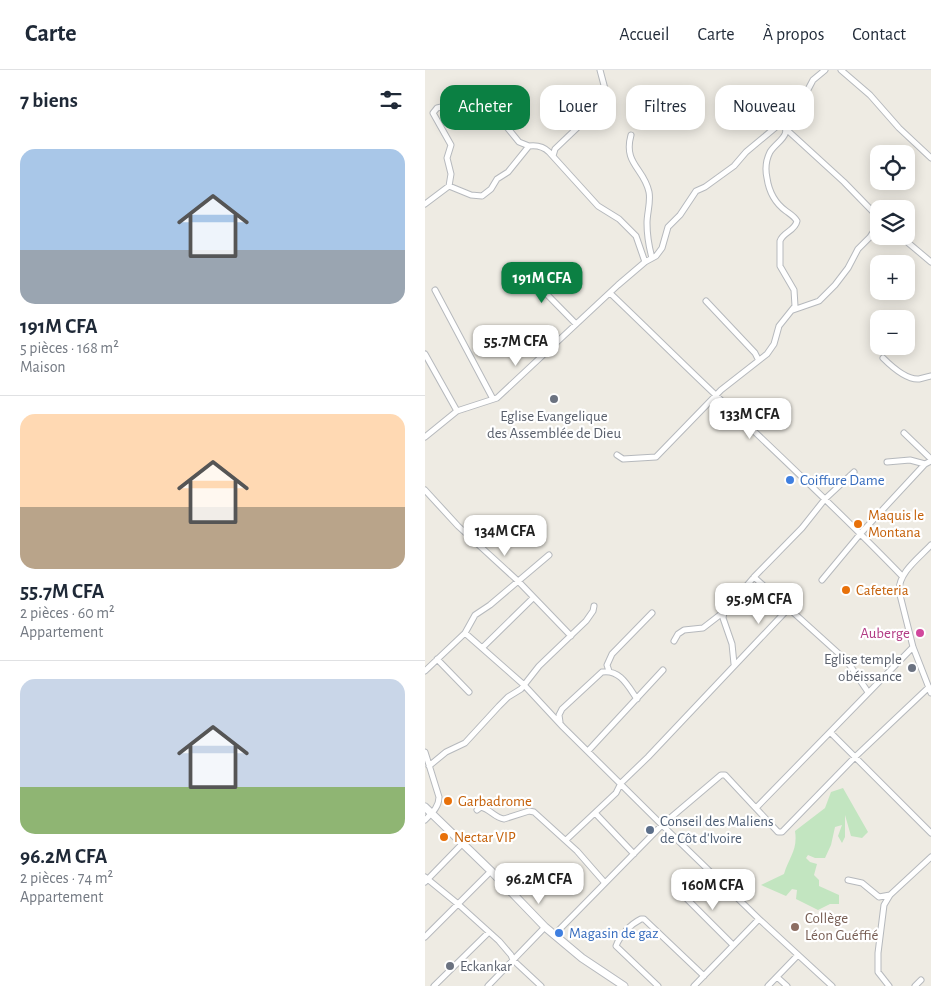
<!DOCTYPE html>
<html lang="fr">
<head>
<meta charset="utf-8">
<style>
	:root { --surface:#fff; --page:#f2f2f3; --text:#1f2937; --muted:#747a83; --line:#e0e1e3; --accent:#0b8043 }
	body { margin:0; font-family:"Alegreya Sans",sans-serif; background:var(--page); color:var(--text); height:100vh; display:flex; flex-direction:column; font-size:19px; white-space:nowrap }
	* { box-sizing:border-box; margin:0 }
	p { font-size:16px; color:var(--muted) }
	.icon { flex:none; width:28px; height:28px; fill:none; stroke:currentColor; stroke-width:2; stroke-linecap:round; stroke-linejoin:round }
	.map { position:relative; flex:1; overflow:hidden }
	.panel { display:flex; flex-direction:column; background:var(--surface); width:425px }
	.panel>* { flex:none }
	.guide { position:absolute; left:15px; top:15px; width:415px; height:45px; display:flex; gap:10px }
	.buttons { position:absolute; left:445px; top:75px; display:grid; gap:10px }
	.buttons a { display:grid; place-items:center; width:45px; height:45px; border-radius:10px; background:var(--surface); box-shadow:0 2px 12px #0003; font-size:25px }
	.price { position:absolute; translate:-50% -42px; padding:0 11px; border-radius:10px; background:#fff; color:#222; font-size:16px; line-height:32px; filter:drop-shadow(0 1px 2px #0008) }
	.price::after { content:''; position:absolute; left:50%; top:30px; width:15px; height:11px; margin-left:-8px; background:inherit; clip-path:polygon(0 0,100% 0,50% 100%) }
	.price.active { background:var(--accent); color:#fff }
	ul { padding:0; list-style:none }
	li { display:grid; align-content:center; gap:10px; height:265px; padding:0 20px }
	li+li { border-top:1px solid var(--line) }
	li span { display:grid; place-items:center; height:155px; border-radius:15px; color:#555 }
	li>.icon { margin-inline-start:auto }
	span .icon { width:90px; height:90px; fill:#fffc; stroke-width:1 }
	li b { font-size:21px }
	h2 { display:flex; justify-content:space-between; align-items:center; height:60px; padding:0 20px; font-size:21px }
	.chip { padding:0 18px; border-radius:15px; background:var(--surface); box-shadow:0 2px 12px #0003; font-size:18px; line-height:45px }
	.chip.active { background:var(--accent); color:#fff }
	header { display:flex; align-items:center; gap:30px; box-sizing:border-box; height:70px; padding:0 25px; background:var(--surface); border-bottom:1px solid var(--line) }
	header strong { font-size:24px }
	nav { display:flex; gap:28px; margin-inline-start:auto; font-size:18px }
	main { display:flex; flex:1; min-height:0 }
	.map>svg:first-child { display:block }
	.green { fill:#c2e5c0 }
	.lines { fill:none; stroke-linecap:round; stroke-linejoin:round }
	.minor-casing { stroke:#b6b9bd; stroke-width:7 }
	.secondary-casing { stroke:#b5b8bd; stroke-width:9 }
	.minor { stroke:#fff; stroke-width:5 }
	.secondary { stroke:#fff; stroke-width:7 }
	.worship-dot { fill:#6b7280; stroke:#fff; stroke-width:2 }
	.shop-dot { fill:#3f7fe0; stroke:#fff; stroke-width:2 }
	.food-dot { fill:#e8710a; stroke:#fff; stroke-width:2 }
	.hotel-dot { fill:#d1479c; stroke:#fff; stroke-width:2 }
	.service-dot { fill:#5c6f8a; stroke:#fff; stroke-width:2 }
	.education-dot { fill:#8d6e63; stroke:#fff; stroke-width:2 }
	.labels { text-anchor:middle; stroke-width:4.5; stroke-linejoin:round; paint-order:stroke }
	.worship-label { font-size:15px; fill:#5b616d; stroke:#fff }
	.shop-label { font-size:15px; fill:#366cbe; stroke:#fff; text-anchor:start }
	.food-label { font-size:15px; fill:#c56008; stroke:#fff; text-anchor:start }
	.hotel-label { font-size:15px; fill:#b23c85; stroke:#fff; text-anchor:end }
	.service-label { font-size:15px; fill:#4e5e75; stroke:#fff; text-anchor:start }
	.education-label { font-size:15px; fill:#785e54; stroke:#fff; text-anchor:start }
</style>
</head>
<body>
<header>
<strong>Carte</strong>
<nav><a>Accueil</a><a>Carte</a><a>À propos</a><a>Contact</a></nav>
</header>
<main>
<section class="panel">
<h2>7 biens<svg class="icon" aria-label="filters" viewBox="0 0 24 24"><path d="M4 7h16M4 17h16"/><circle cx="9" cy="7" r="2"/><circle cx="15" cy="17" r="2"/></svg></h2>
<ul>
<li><span style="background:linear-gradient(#a9c7e8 65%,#9aa5b1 0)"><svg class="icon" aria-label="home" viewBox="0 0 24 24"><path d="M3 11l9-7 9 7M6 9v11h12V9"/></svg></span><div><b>191M CFA</b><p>5 pièces · 168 m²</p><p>Maison</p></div></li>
<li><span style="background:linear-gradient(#ffd9b3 60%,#b9a48a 0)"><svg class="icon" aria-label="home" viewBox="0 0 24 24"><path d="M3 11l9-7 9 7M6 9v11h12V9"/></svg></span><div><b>55.7M CFA</b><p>2 pièces · 60 m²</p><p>Appartement</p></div></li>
<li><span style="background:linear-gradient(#c9d6e8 70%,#8fb573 0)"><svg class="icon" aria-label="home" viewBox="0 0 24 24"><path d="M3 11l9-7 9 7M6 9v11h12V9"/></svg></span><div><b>96.2M CFA</b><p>2 pièces · 74 m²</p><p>Appartement</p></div></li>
</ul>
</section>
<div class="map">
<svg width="506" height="916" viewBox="0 0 506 916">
	<rect width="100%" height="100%" fill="#eeebe3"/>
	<path class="green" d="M 418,718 L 443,762 L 437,768 L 426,766 L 420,745 L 420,767 L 417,773 L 413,766 L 417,755 L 410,757 L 406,775 L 400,788 L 390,788 L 383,785 L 381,788 L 385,792 L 392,794 L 389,805 L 394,810 L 394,816 L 414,825 L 414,834 L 405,834 L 393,840 L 371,829 L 372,820 L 367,819 L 361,826 L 336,815 L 359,804 C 364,787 373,780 370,761 L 400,738 L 406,722 Z"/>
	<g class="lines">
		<defs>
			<path id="minor" d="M 416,0 L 445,25 L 474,58 L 506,88
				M 361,59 L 419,112 L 454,148
				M 206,65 C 198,94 219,98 224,122 C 226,132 222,143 222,153 C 222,165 224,177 227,188
				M 128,86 L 130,79 L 152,58 L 162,45 L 180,29 L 180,19 L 175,0
				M 24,116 L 26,104 L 22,88 L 26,75 L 8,43 L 12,38 L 21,36 L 40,21 L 45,21 L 72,45 L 94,72 L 104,76
				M 0,134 L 24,116 L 46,125 L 57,126 L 66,119 L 72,109 L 83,102 L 104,76 C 112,75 118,76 124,82 L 173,136 L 194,149 L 211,166 L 220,192 L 193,215 L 72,328 L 32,341 L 0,367
				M 475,166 L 506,192
				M 220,192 L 231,186 L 237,178 L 243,157 L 255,145 L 271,121 L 280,117 L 309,96 L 321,82 L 357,52 L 378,29 L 388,10 L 400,0
				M 98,200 L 151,254
				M 10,220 L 68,329
				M 185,223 C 228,264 270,306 314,347 C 369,399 424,451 477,506
				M 281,231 L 330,283 L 333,289
				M 368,240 L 394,231 L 410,215 L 423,198 L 433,179 L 445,167 L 454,153
				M 0,284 L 32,341
				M 458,288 C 466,296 482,310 494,309 C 498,308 502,307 506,306
				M 479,363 L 506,389
				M 192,385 L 198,389 L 231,387 L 296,320 L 342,284 L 349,274 L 354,256 L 370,236 L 369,220 L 355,196 L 355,171 C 358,162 370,161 372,151 C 369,146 365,144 361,141 C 350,133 344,122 342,108 C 340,99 341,90 345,82 C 352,71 369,65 356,51 C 346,40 332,31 320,22
				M 462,392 L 485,390 L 500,394
				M 0,420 L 33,456 L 93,511 L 146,566
				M 506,475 C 493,489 474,502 474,521 L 488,577 L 506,623
				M 329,507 L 422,591 L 443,622
				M 397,510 L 436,463 L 500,394 L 506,391
				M 299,542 L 298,548 L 307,574 L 309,594
				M 40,563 L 99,615 L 138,657 L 237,755 L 334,849 L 407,916
				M 249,571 L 253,564 L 259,560 L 278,558 L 300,541 L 329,507 L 377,458 L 400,429 L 429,402
				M 57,578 L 108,528
				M 12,589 L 44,622
				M 0,601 L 40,563 L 50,545 L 65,535 L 124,485
				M 184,601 L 182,595 L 187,584 L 227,543
				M 135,652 L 134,645 L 137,639 L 177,602 C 195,599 203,616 212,629
				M 406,663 L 506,763
				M 163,681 L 238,600
				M 0,682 L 14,727 C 14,737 7,743 0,750
				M 4,696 L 21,682 L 40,673 L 74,636 L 83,627 L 96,619 L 114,596 L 161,551 L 168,541 L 169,536
				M 331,738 L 488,577
				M 52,740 L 56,737 C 65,739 70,748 79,749 L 104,741 L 109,742 L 152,781 L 180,813
				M 171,744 L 209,784
				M 141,770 L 191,723 L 196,713 L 223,687 L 364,538
				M 0,807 L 33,834 L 74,871 L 86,885 L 88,890 L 116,916
				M 423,810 L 437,813 L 454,827 L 465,825
				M 0,812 L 37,774
				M 253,820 L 308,875
				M 129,865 L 237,755 L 296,705 L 300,705 L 353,762 L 357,762 L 430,687 L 504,617
				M 0,867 L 66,801
				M 352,907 L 362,916
				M 9,916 L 64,862
				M 63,916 L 120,857
				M 233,916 L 191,876 C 195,865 206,854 216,849 L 219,849 L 279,906
				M 269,916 L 334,849
				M 343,916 L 373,885
				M 464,916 L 453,902 L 453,883 L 459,835 L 465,825 L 506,787
				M 490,916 L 496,910"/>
			<path id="secondary" d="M 0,737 L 66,801 L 120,857 L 157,888 L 199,916"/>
		</defs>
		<use href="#minor" class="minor-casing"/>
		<use href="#secondary" class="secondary-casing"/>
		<use href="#minor" class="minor"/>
		<use href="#secondary" class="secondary"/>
	</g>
	<g class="worship-dot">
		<circle cx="129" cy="329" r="5"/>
		<circle cx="487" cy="598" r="5"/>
		<circle cx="25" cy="896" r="5"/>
	</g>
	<g class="shop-dot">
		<circle cx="365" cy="410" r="5"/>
		<circle cx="134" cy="863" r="5"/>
	</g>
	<g class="food-dot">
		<circle cx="433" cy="454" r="5"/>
		<circle cx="421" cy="520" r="5"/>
		<circle cx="23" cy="731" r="5"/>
		<circle cx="19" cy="767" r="5"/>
	</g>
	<circle class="hotel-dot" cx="495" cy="563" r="5"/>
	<circle class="service-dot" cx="225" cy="760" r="5"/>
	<circle class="education-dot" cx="370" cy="857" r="5"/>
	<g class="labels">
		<g class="worship-label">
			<text x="129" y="351">Eglise Evangelique<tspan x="129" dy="17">des Assemblée de Dieu</tspan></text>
			<text x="477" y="594" text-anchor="end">Eglise temple<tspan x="477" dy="17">obéissance</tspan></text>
			<text x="35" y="901" text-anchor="start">Eckankar</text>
		</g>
		<g class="shop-label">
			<text x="375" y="415">Coiffure Dame</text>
			<text x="144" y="868">Magasin de gaz</text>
		</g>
		<g class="food-label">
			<text x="443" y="450">Maquis le<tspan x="443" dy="17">Montana</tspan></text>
			<text x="431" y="525">Cafeteria</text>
			<text x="33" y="736">Garbadrome</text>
			<text x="29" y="772">Nectar VIP</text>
		</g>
		<g class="hotel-label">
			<text x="485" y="568">Auberge</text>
		</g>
		<g class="service-label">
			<text x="235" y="756">Conseil des Maliens<tspan x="235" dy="17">de Côt d'Ivoire</tspan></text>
		</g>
		<g class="education-label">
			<text x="380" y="853">Collège<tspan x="380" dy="17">Léon Guéffié</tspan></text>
		</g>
	</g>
</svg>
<div class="buttons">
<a><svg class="icon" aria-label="locate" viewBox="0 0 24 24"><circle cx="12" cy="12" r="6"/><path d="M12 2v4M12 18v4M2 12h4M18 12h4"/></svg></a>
<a><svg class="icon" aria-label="layers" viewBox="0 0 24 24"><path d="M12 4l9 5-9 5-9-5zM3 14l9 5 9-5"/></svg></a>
<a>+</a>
<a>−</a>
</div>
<b class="price active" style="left:117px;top:234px">191M CFA</b>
<b class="price" style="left:91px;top:297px">55.7M CFA</b>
<b class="price" style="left:325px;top:370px">133M CFA</b>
<b class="price" style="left:80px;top:487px">134M CFA</b>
<b class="price" style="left:334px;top:555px">95.9M CFA</b>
<b class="price" style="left:114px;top:835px">96.2M CFA</b>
<b class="price" style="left:288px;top:841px">160M CFA</b>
<div class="guide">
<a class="chip active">Acheter</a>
<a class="chip">Louer</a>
<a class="chip">Filtres</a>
<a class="chip">Nouveau</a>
</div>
</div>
</main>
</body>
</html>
